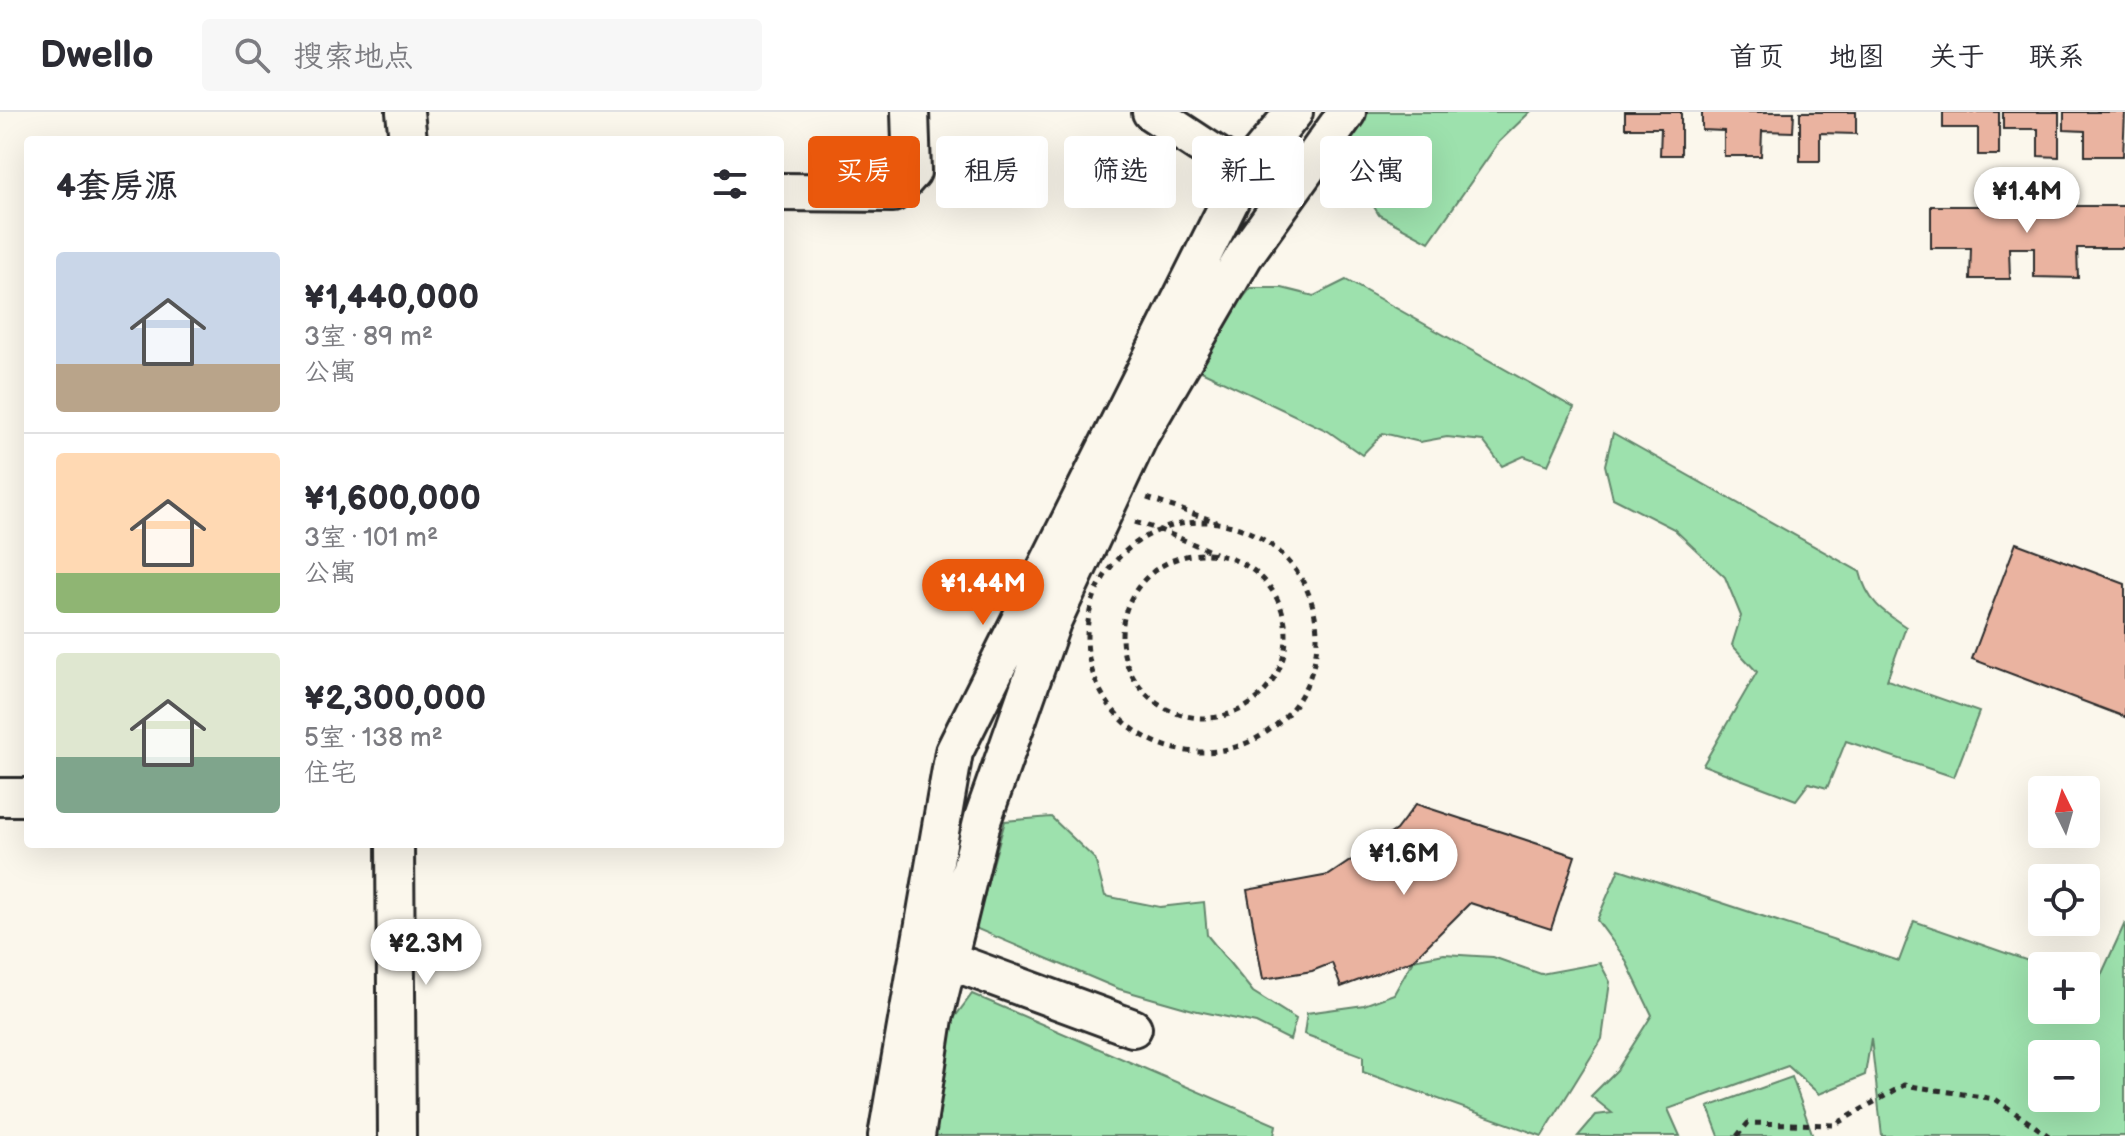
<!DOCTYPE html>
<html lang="zh">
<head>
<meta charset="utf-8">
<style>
	:root { --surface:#fff; --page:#f7f7f7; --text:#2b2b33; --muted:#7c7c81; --line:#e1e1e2; --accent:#ea580c }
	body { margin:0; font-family:"Balsamiq Sans","LXGW WenKai TC",sans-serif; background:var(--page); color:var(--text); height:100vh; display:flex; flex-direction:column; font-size:30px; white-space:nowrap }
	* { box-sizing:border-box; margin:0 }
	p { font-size:26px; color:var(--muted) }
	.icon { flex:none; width:44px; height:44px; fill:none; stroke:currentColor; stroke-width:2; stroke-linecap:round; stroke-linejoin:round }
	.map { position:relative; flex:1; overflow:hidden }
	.panel { position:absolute; left:24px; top:24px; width:760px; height:712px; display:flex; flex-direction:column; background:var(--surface); border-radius:8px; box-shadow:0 8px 32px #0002 }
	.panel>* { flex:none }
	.guide { position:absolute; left:808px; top:24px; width:760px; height:72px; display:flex; gap:16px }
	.needle { width:52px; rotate:355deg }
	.fabs { position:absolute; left:2028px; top:664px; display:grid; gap:16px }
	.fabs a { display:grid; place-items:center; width:72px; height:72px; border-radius:8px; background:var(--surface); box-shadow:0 8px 32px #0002; font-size:40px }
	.price { position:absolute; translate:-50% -68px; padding:0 18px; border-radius:28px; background:#fff; color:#222; font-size:26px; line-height:52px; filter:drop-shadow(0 2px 4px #0008) }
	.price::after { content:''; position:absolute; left:50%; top:48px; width:24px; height:18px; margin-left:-12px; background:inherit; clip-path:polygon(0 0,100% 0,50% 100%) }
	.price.current { background:var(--accent); color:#fff }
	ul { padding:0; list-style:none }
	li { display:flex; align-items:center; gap:24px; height:200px; padding:0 32px }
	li+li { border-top:2px solid var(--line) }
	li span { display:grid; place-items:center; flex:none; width:224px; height:160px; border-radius:8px; color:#555 }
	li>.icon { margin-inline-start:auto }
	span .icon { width:96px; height:96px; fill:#fffc; stroke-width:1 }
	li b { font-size:34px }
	h2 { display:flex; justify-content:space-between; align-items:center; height:96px; padding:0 32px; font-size:34px }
	.pill { padding:0 28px; border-radius:8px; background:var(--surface); box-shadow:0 8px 32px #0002; font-size:28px; line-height:72px }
	.pill.current { background:var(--accent); color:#fff }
	header { display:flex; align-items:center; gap:48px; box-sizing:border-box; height:112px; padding:0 40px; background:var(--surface); border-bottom:2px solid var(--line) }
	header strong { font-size:38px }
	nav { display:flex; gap:44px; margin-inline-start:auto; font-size:28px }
	.search { width:560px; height:72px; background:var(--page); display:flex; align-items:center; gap:20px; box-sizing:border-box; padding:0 28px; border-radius:8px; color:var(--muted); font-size:30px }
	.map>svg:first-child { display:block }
	.green { fill:#9de1ad; stroke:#64866c; stroke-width:2; fill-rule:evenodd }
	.building { fill:#eab3a0; stroke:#2b2b2b; stroke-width:2 }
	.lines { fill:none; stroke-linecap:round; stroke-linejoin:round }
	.minor-casing { stroke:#2b2b2b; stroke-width:42 }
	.path { stroke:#2b2b2b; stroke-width:5; stroke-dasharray:6 6; stroke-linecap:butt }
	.minor { stroke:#fbf7ec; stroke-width:36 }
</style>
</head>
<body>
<header>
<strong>Dwello</strong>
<div class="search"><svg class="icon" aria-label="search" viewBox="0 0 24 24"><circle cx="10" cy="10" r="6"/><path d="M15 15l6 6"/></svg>搜索地点</div>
<nav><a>首页</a><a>地图</a><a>关于</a><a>联系</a></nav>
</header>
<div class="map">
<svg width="2125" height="1024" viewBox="0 0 2125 1024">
	<rect width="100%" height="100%" fill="#fbf7ec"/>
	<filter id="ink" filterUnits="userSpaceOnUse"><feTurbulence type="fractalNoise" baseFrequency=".0125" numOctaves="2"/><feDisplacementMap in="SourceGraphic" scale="16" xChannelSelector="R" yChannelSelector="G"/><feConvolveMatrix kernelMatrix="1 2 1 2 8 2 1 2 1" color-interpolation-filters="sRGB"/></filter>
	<g filter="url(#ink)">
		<path class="green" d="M 1369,0 L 1530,0 L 1499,30 L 1429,130 L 1379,103 L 1338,35 Z
			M 1346,168 L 1574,296 L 1548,353 L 1524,344 L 1502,354 L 1483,329 L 1447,325 L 1420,330 L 1383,321 L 1362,343 L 1328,319 L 1197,257 L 1227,206 L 1251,176 L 1282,176 L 1314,184 Z
			M 1613,321 L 1860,460 C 1867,489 1882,499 1906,515 L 1887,568 L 1979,600 L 1954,665 L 1846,629 L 1827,676 L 1809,671 L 1796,688 L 1703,653 L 1757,560 L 1732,533 L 1741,504 L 1725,465 L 1674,417 L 1613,386 L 1605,353 Z
			M 1051,705 L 1095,747 L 1105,784 L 1160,795 L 1204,790 L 1207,823 L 1253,880 L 1296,907 L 1290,928 L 1256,911 L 1193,898 L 1119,877 L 975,816 L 1005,709 Z
			M 1619,757 L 1899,849 L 1914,809 L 2043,854 L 2042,898 L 2086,898 L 2086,869 L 2097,872 L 2125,811 L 2125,1024 L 1882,1024 L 1871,926 L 1865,963 L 1819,982 L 1788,954 L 1668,997 L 1680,1024 L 1578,1024 L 1596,1003 L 1612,1001 L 1591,984 L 1617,958 L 1652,903 L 1624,845 L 1597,808 ZM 2086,942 L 2086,986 L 2042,986 L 2042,942 Z
			M 1444,842 L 1493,845 L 1541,862 L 1600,851 L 1610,870 L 1602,927 L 1542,1024 L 1363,960 L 1363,944 L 1304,922 L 1307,901 L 1364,893 L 1394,882 L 1413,848 Z
			M 972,882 L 1276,1013 L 1274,1024 L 933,1024 L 935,981 L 952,909 Z
			M 1792,965 L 1813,1024 L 1719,1024 L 1708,995 Z"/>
		<path class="building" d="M 1625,0 L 1681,0 L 1681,43 L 1660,43 L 1661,16 L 1625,16 Z
			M 1702,0 L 1794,0 L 1793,20 L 1762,19 L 1761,44 L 1724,44 L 1724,19 L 1702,18 Z
			M 1800,0 L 1856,0 L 1856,22 L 1820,21 L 1820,49 L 1800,49 Z
			M 1943,0 L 1999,0 L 1999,43 L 1978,43 L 1978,16 L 1943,16 Z
			M 2003,0 L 2059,0 L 2059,45 L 2038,44 L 2038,17 L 2003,17 Z
			M 2064,0 L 2125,0 L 2123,44 L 2085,44 L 2085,19 L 2064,18 Z
			M 1931,94 L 2125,94 L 2125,136 L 2077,136 L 2078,166 L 2034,165 L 2034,136 L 2009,136 L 2010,167 L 1970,167 L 1971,136 L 1931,136 Z
			M 2016,431 L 2125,472 L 2125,605 L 1972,547 Z
			M 1416,692 L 1575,744 L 1551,817 L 1470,791 L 1413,848 L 1341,875 L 1332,851 L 1312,859 L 1263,867 L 1247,778 L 1329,763 L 1396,718 Z"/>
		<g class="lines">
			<defs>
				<path id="minor" d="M 405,0 L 408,28
					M 1151,0 L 1244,61
					M 780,80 L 893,81 L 912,60 L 910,0
					M 0,685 L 28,685
					M 395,732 L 397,1024
					M 948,848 L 1133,916
					M 887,1024 L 954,640 L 1244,61 L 1294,0
					M 916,1024 L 934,906 L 983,706 L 1052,510 L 1140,323 L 1244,144 L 1347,0"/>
			</defs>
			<use href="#minor" class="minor-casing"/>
			<path class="path" d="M 1147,386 L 1217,410
				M 1135,410 L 1160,418 L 1215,441
				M1087 525a115 115 0 1 1 230 0a115 115 0 1 1-230 0Z
				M1122 524a82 82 0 1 1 164 0a82 82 0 1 1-164 0Z
				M 1737,1024 L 1748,1011 L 1834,1013 L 1904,973 L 1995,987 L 2049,1024"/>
			<use href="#minor" class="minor"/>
		</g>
	</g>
</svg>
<div class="fabs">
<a><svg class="needle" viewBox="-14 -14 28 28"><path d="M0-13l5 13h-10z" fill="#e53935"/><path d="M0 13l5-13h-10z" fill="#7c7c81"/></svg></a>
<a><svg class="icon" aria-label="locate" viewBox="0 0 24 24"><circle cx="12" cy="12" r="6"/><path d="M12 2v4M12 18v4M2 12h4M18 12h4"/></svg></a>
<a>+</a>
<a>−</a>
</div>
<b class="price" style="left:2027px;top:123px">¥1.4M</b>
<b class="price current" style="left:983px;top:515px">¥1.44M</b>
<b class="price" style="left:1404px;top:785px">¥1.6M</b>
<b class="price" style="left:426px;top:875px">¥2.3M</b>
<div class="guide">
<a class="pill current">买房</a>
<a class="pill">租房</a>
<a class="pill">筛选</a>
<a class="pill">新上</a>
<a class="pill">公寓</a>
</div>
<section class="panel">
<h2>4套房源<svg class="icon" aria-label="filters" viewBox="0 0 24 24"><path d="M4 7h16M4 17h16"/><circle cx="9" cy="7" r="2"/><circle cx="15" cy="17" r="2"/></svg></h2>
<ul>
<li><span style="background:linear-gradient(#c9d6e8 70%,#b9a48a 0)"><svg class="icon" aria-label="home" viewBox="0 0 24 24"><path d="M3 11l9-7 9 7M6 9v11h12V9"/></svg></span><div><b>¥1,440,000</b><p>3室 · 89 m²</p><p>公寓</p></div></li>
<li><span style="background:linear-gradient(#ffd9b3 75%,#8fb573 0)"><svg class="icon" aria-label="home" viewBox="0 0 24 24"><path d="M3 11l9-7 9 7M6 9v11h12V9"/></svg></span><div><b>¥1,600,000</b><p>3室 · 101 m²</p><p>公寓</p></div></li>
<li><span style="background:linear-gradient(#dfe7d0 65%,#7fa58c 0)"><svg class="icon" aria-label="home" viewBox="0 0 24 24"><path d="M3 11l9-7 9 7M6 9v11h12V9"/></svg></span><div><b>¥2,300,000</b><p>5室 · 138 m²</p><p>住宅</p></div></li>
</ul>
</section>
</div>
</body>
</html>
